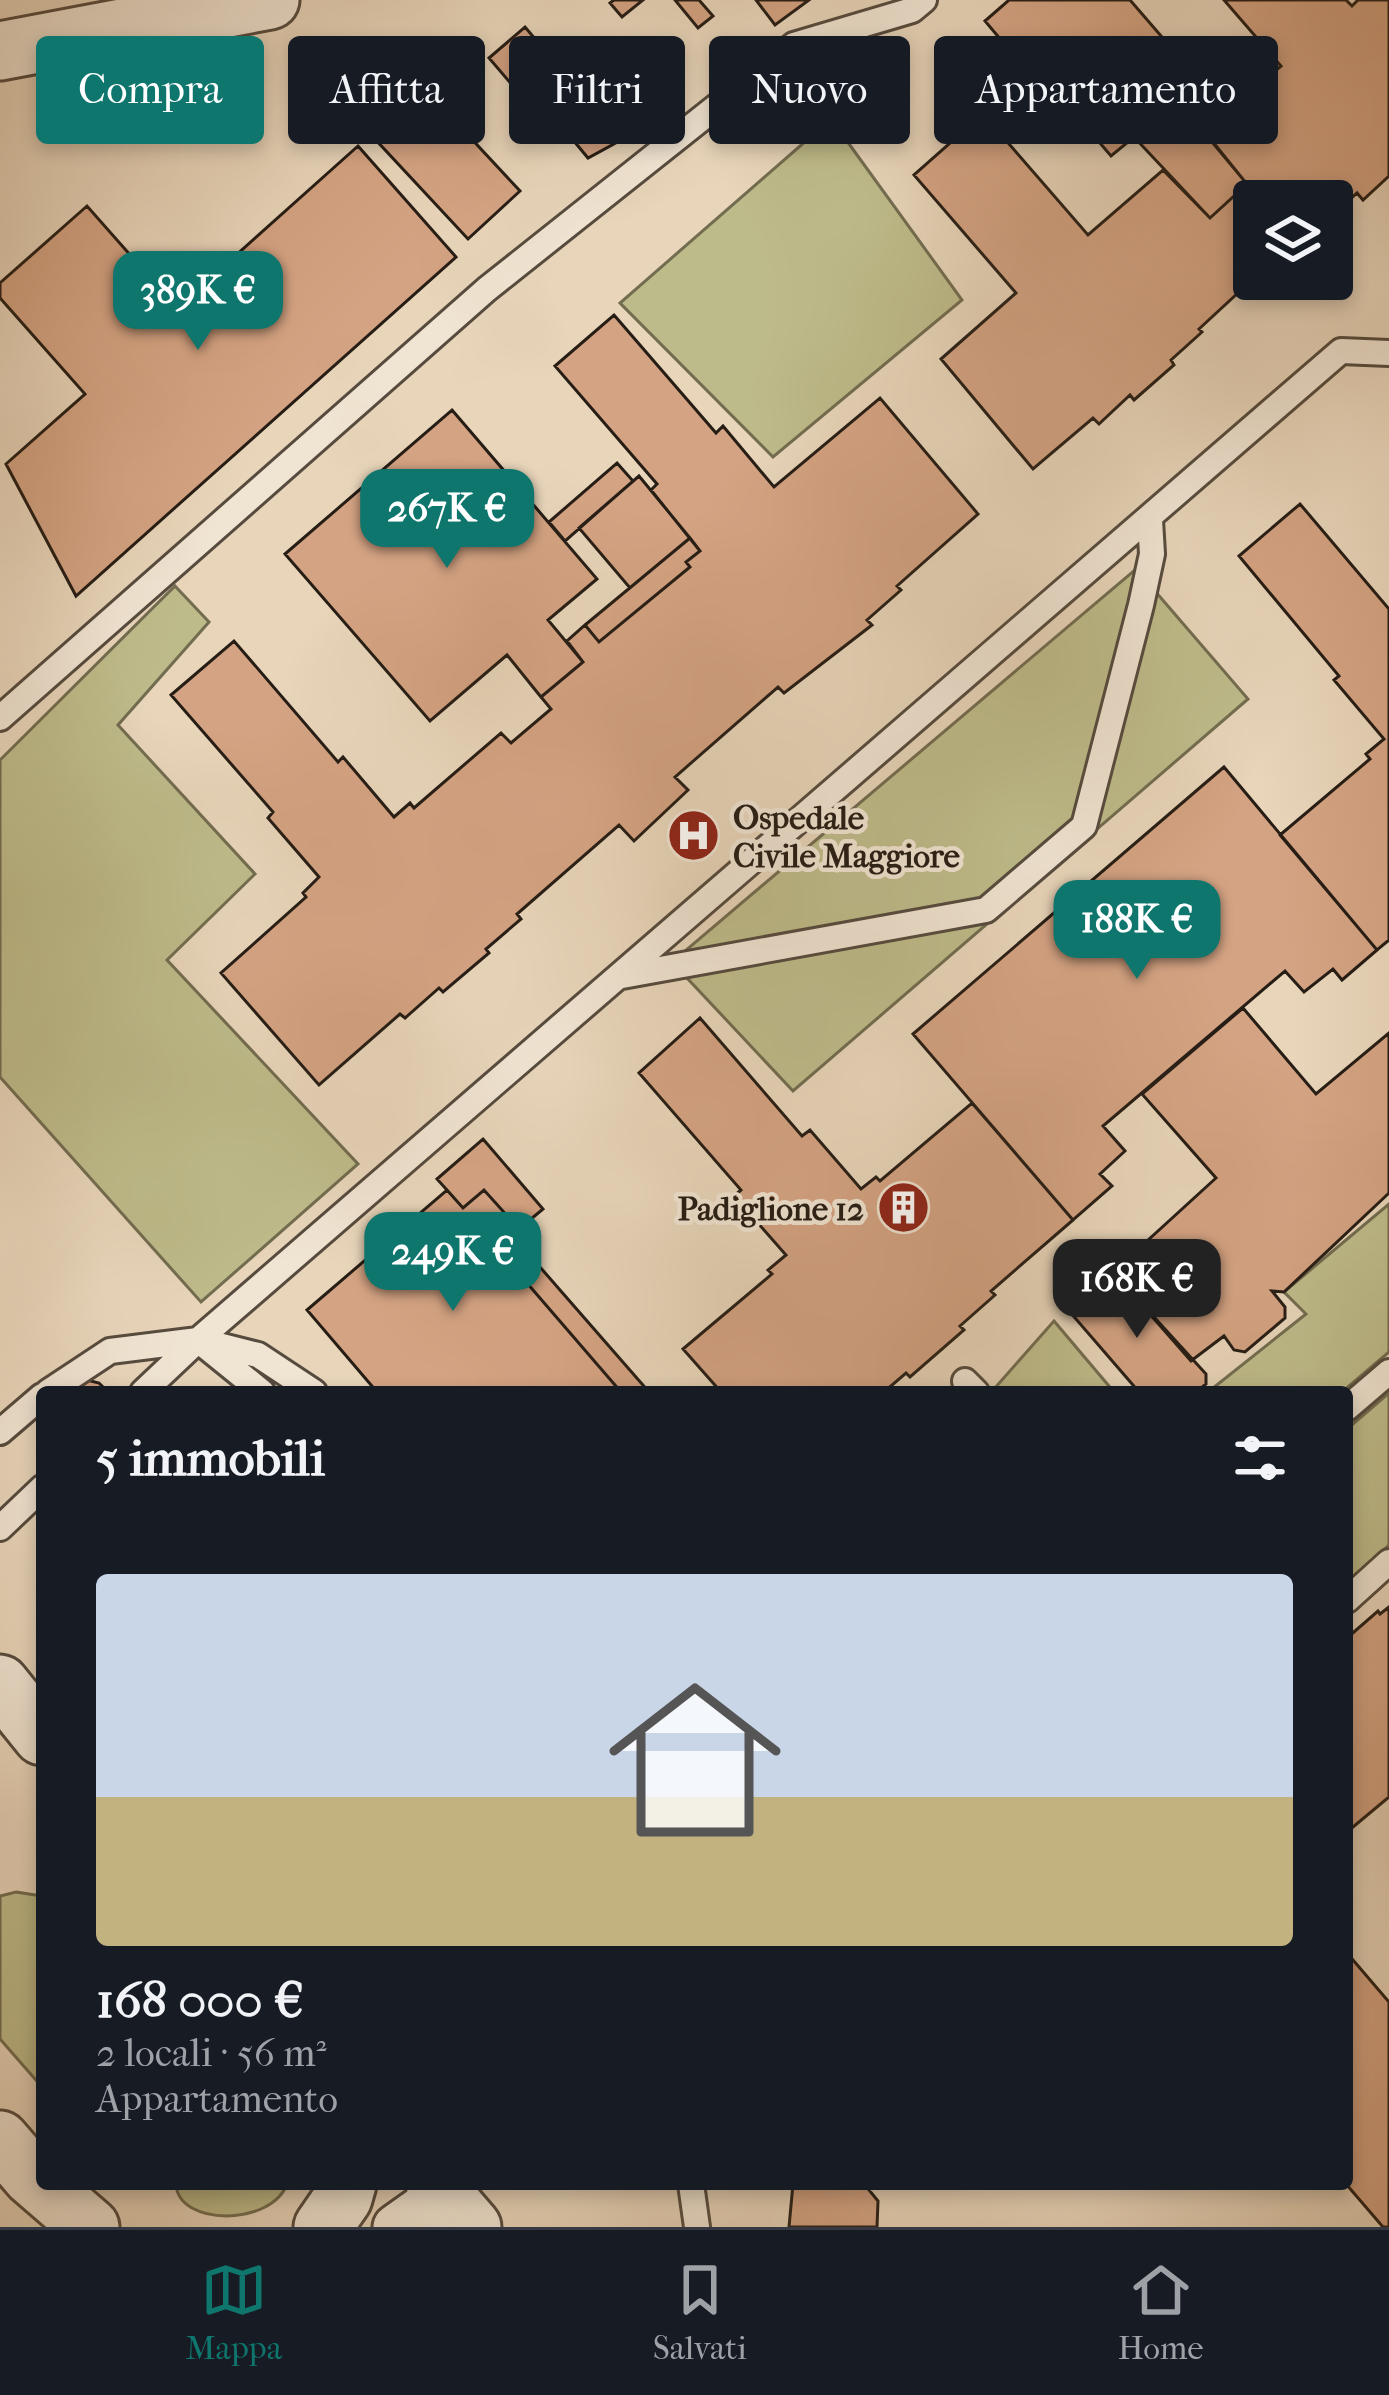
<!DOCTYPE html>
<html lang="it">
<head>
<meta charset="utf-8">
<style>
	:root { --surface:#171b24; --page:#20242c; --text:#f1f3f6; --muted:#9ea1a6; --line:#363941; --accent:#0f766e }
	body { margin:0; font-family:"IM FELL French Canon",serif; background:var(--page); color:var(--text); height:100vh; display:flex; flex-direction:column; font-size:45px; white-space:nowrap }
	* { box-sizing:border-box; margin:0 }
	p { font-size:39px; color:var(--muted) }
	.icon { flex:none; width:66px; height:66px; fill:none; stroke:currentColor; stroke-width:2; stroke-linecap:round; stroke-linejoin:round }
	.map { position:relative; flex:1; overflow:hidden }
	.sheet { position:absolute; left:36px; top:1386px; width:1317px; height:804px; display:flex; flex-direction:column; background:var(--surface); border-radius:12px; box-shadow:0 6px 18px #0003 }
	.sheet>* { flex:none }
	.top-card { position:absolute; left:36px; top:36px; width:1317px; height:108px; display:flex; gap:24px }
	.controls { position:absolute; left:1233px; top:180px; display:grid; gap:24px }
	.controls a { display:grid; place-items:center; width:120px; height:120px; border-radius:12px; background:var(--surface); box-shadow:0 6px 18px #0003; font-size:60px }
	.price { position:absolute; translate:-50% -102px; padding:0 27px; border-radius:24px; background:var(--accent); color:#fff; font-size:39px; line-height:78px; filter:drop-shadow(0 3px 6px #0008) }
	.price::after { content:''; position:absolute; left:50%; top:72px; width:36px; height:27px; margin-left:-18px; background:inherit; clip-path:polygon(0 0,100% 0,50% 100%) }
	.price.on { background:#222; color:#fff }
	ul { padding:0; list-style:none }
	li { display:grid; align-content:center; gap:24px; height:636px; padding:0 60px }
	li span { display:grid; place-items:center; height:372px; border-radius:12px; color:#555 }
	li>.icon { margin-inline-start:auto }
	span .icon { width:216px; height:216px; fill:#fffc; stroke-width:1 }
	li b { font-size:51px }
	h2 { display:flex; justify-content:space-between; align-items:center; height:144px; padding:0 60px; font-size:51px }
	.tag { padding:0 42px; border-radius:12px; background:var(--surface); box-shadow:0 6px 18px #0003; font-size:42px; line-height:108px }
	.tag.on { background:var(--accent); color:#fff }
	.menu { display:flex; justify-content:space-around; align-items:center; height:168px; border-top:3px solid var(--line); background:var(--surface); font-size:33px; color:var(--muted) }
	.menu a { display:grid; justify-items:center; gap:6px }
	.menu .on { color:var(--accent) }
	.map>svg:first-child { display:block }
	.green { fill:#bebb8a; stroke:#726c50; stroke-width:3 }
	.building { fill:#d4a383; stroke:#261d15; stroke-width:3 }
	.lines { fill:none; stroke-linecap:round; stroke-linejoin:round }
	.service-casing { stroke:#564b3e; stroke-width:30 }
	.minor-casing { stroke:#564b3e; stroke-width:51 }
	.tertiary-casing { stroke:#564b3e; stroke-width:63 }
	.service { stroke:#f0e4d2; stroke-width:24 }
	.minor { stroke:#f0e4d2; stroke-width:45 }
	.tertiary { stroke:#f0e4d2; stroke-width:57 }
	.labels { text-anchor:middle; stroke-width:9; stroke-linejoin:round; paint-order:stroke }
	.poi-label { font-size:33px; font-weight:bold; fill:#261d15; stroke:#f0e4d2; text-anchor:start }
</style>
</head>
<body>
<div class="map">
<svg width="1389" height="2227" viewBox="0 0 1389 2227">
	<rect width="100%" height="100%" fill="#e8d5ba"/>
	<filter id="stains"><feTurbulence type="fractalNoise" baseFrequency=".00167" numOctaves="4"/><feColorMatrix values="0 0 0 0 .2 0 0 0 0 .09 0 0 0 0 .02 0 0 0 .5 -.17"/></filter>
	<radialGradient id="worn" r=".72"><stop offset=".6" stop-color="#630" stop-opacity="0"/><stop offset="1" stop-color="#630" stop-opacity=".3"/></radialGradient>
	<path class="green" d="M 831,119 L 962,300 L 773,457 L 620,303 Z
		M 1136,569 L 1248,699 L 793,1091 L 672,962 Z
		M 175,586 L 209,622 L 118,725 L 255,874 L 167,960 L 358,1164 L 201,1302 L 0,1077 L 0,760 Z
		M 1389,1204 L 1389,1352 L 1342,1392 L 1208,1392 L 1306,1314 L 1284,1292 Z
		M 1054,1321 L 1114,1392 L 994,1389 Z
		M 1389,1393 L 1389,1545 L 1347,1583 L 1347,1429 Z
		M 16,1892 L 42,1896 L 42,2087 L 0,2039 L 0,1896 Z
		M 176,2184 L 287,2184 C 272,2226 178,2227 176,2184 Z"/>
	<path class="building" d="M 614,0 L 643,0 L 622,17 L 610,3 Z
		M 675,0 L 699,0 L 713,16 L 698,28 Z
		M 756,0 L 809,0 L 775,25 Z
		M 1009,0 L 1130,0 L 1200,81 L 1177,100 L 1247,184 L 1210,218 L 1134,137 L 1111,156 L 1030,61 L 1023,66 L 985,21 Z
		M 1224,0 L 1346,0 L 1352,6 L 1358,0 L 1389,0 L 1389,176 L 1363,200 L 1357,193 L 1332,216 L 1332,201 L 1254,201 L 1254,278 L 1199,329 L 1202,332 L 1171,360 L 1174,365 L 1134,400 L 1130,395 L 1099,424 L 1093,418 L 1033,469 L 941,359 L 1016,293 L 914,175 L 983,114 L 1088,235 L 1163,170 L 1210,218 L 1247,184 L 1204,131 L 1281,66 Z
		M 525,27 L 591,105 L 555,135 L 489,58 Z
		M 426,90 L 520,191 L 468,239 L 374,138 Z
		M 591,105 L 621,140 L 588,158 L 563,128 Z
		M 358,146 L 456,257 L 76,596 L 6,464 L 85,394 L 0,298 L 0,283 L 87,206 L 177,308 Z
		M 614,315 L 716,433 L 723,426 L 774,487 L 880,398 L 978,514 L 897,586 L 901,590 L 867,620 L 872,625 L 784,693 L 778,687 L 675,777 L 688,790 L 634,841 L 619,825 L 517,914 L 521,919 L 486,949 L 489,953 L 443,992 L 439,988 L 405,1018 L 400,1014 L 319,1085 L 221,973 L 306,897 L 303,893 L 319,877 L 268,818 L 273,812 L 171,695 L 234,641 L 338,762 L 343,757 L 394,817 L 410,803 L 414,808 L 501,733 L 511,743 L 551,709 L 541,697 L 583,662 L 567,641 L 585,625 L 599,642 L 690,567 L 686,562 L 700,551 L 651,490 L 657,484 L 555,366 Z
		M 452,410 L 597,579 L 548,620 L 583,662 L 541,697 L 507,655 L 430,721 L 285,554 Z
		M 617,463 L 633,481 L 565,541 L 549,522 Z
		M 639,476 L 690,538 L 630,588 L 579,528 Z
		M 1300,504 L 1389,609 L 1389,940 L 1377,950 L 1280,835 L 1370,759 L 1366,754 L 1384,739 L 1334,680 L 1339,676 L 1239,556 Z
		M 690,538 L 700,551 L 686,562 L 690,567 L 599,642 L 585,625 Z
		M 1224,767 L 1377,950 L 1342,980 L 1333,969 L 1304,992 L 1285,971 L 1103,1126 L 1125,1151 L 1100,1174 L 1112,1186 L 1073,1220 L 913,1034 Z
		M 1243,1008 L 1316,1094 L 1389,1033 L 1389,1193 L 1284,1292 L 1272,1291 L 1285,1307 L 1285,1318 L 1245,1352 L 1234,1350 L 1224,1336 L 1191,1361 L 1113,1272 L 1216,1178 L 1142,1094 Z
		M 700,1018 L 802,1136 L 810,1130 L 861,1189 L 876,1177 L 880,1181 L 972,1103 L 1073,1220 L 991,1291 L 995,1295 L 960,1326 L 964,1330 L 910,1377 L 906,1373 L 884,1392 L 721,1392 L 683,1349 L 772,1274 L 768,1270 L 786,1255 L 734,1196 L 741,1190 L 639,1073 Z
		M 483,1139 L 543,1209 L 512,1235 L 504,1226 L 511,1220 L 484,1190 L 463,1208 L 437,1179 Z
		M 447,1190 L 463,1208 L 484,1190 L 511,1220 L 489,1239 L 621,1392 L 377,1392 L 307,1310 Z
		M 504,1226 L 512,1235 L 649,1392 L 621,1392 L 489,1239 Z
		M 1113,1272 L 1206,1374 L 1206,1384 L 1196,1392 L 1139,1392 L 1069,1311 Z
		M 87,1380 L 99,1383 L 108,1392 L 68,1392 Z
		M 1389,1607 L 1389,1797 L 1347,1832 L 1347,1638 L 1378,1611 L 1380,1614 Z
		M 1347,1953 L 1389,2002 L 1389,2227 L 1383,2227 L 1346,2184 Z
		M 793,2184 L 876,2184 L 869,2190 L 878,2201 L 877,2227 L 789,2227 Z"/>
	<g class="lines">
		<defs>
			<path id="service" d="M 0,718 L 487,289 L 794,45 L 912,10 L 924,0
				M 622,976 L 986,910 L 1084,826 L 1141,605 L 1152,554 L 1150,520
				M 204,1345 L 262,1392
				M 965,1381 L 976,1392
				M 48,1392 L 110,1351 L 198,1340 L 258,1355 L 314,1392
				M 143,1392 L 198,1340 L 1341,351 L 1389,353
				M 1347,1408 L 1389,1372
				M 0,1432 L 42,1396
				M 0,1528 L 42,1488
				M 1347,1600 L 1389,1562
				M 691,2184 L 697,2227"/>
			<path id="minor" d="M 396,2227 L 444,2193"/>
			<path id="tertiary" d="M 0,51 L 270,0
				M 0,1684 L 42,1736
				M 0,2140 L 32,2177 L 90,2227
				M 435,2184 L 472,2227
				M 323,2227 L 343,2198 L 347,2184"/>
		</defs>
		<use href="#service" class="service-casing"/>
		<use href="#minor" class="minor-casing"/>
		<use href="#tertiary" class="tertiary-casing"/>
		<use href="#service" class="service"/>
		<use href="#minor" class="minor"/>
		<use href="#tertiary" class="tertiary"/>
	</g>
	<defs>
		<symbol id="hospital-disc" viewBox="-11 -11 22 22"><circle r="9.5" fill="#8f2418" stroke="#f0e4d2"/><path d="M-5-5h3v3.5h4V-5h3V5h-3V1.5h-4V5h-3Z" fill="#fff"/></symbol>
		<symbol id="building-disc" viewBox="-11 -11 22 22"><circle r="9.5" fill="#8f2418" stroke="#f0e4d2"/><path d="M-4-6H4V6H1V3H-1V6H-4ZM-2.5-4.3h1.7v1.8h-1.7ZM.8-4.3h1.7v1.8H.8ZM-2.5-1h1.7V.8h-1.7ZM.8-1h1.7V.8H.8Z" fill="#fff"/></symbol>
	</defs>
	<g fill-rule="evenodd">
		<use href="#hospital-disc" x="664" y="806" width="59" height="59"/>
		<use href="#building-disc" x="874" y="1178" width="59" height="59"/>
	</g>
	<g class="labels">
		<g class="poi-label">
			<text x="733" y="829">Ospedale<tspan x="733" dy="38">Civile Maggiore</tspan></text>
			<text x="864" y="1220" text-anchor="end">Padiglione 12</text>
		</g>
	</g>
	<rect width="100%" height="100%" filter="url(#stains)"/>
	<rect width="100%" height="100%" fill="url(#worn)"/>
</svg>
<div class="controls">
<a><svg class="icon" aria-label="layers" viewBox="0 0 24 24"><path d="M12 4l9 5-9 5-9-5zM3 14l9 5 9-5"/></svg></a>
</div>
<b class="price" style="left:198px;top:353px">389K €</b>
<b class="price" style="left:447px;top:571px">267K €</b>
<b class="price" style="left:1137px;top:982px">188K €</b>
<b class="price" style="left:453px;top:1314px">249K €</b>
<b class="price on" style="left:1137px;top:1341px">168K €</b>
<div class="top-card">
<a class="tag on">Compra</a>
<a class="tag">Affitta</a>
<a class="tag">Filtri</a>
<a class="tag">Nuovo</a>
<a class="tag">Appartamento</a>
</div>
<section class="sheet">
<h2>5 immobili<svg class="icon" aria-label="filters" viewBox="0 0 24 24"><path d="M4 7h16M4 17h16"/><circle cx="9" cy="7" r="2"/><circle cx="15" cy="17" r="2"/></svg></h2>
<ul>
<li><span style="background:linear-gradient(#c9d6e8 60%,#c2b280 0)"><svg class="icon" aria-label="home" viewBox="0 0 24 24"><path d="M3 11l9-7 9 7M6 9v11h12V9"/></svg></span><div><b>168 000 €</b><p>2 locali · 56 m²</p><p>Appartamento</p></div></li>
</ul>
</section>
</div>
<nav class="menu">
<a class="on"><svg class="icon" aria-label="map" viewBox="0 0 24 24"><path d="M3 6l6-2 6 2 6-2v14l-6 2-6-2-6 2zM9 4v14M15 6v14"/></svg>Mappa</a>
<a><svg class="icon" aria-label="saved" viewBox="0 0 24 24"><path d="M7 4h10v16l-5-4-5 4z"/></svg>Salvati</a>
<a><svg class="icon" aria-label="home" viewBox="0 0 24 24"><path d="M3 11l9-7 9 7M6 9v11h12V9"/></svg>Home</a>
</nav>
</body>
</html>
